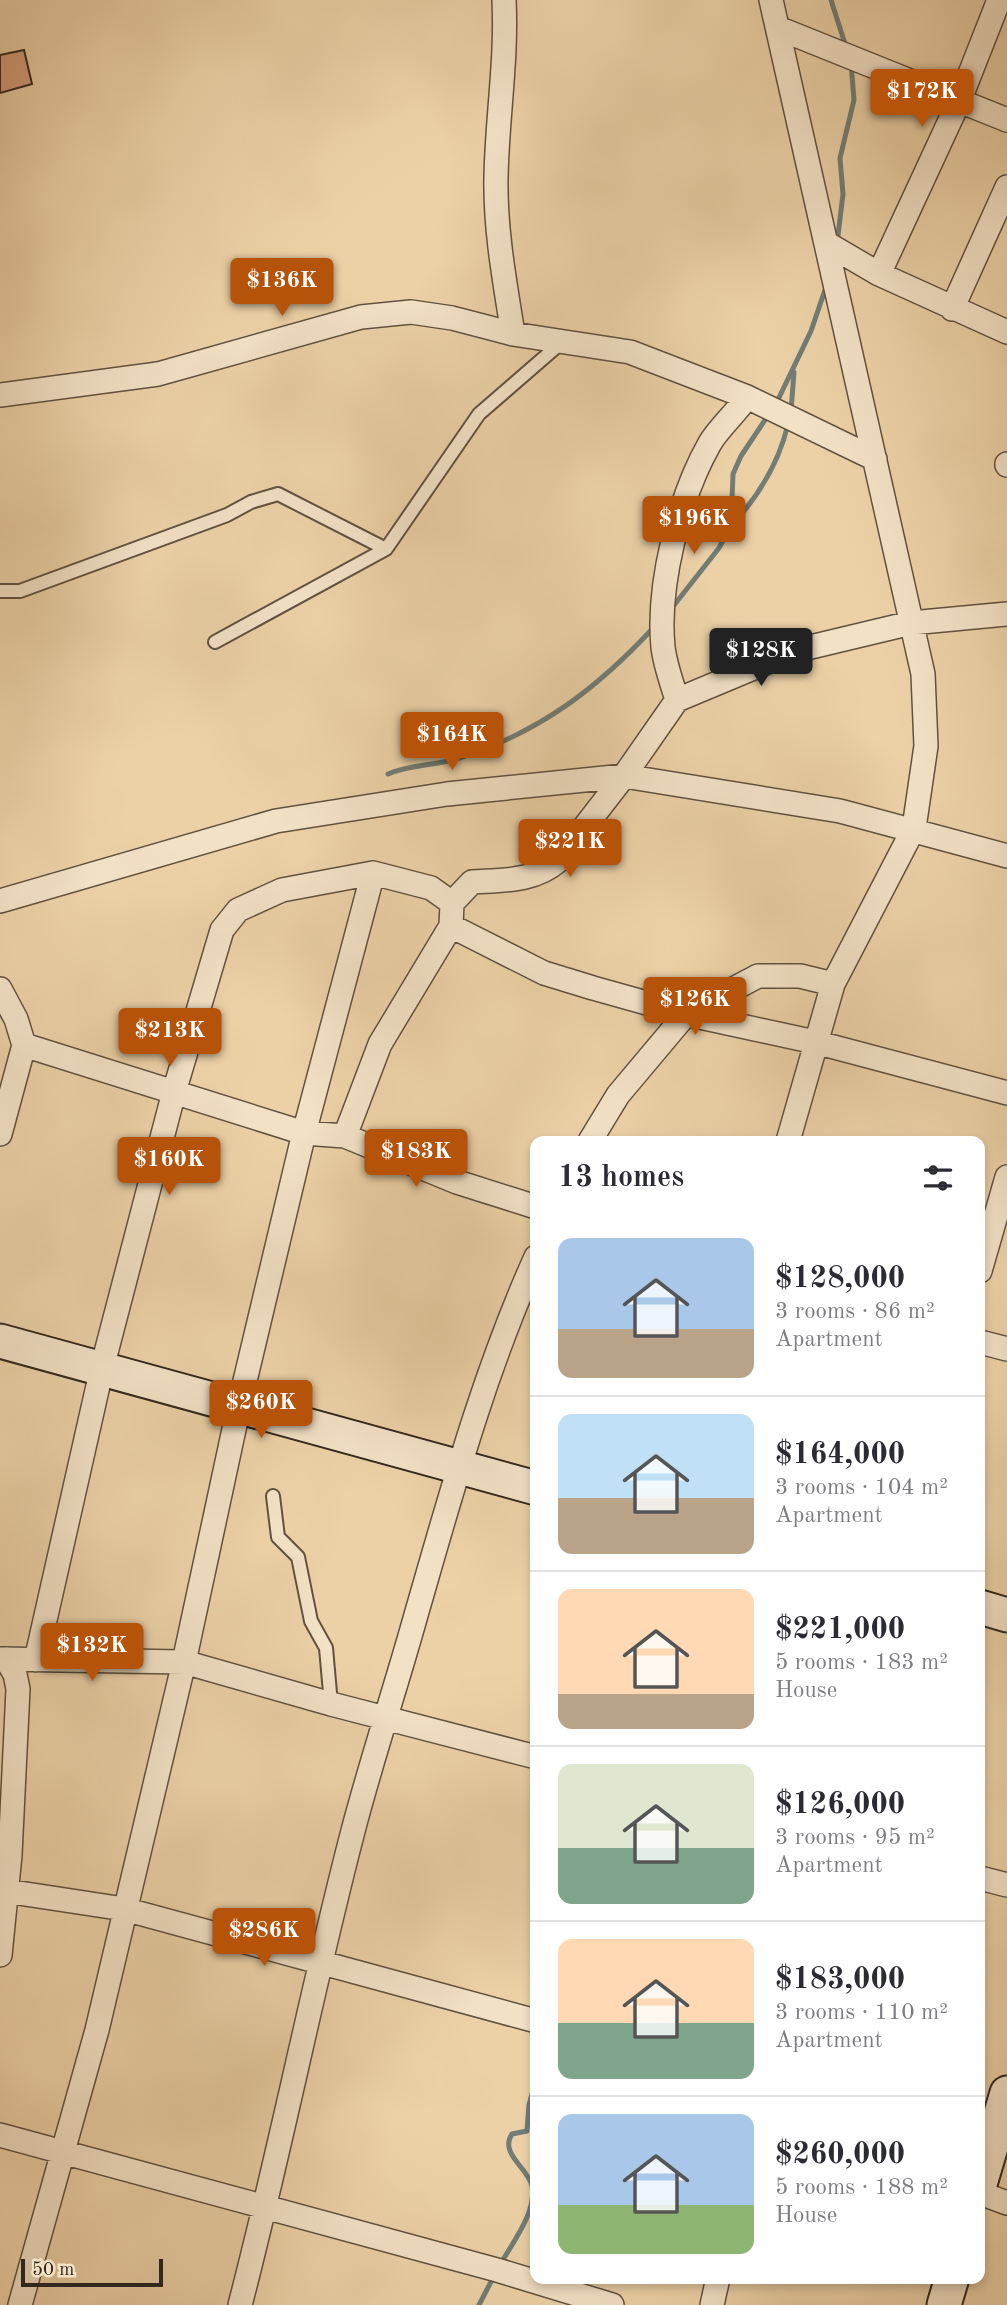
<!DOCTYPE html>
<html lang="en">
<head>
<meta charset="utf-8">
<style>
	:root { --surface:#fff; --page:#f2f2f3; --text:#2b2b33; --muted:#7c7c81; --line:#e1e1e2; --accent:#b45309 }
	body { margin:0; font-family:"Old Standard TT",serif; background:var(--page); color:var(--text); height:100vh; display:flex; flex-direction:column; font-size:26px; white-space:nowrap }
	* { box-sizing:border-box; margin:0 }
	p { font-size:23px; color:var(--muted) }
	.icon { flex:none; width:38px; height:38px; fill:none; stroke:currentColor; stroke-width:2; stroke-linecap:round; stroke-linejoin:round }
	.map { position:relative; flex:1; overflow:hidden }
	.side { position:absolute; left:530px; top:1136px; width:455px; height:1148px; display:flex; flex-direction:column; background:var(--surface); border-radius:14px; box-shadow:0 4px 10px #0003 }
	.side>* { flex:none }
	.scale { position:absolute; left:21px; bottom:18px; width:142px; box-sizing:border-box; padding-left:7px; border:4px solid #33281d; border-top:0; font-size:19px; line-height:24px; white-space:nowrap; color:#33281d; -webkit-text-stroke:5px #f3e1c6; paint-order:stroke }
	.price { position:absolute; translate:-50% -60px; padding:0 16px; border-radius:7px; background:var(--accent); color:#fff; font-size:23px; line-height:46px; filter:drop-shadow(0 2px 4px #0008) }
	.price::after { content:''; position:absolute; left:50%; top:42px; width:21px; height:16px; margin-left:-10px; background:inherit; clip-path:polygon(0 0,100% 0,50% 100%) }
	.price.selected { background:#222; color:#fff }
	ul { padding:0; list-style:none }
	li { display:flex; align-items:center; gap:21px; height:175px; padding:0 28px }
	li+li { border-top:2px solid var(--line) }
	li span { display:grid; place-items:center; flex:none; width:196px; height:140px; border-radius:14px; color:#555 }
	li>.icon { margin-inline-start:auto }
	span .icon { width:84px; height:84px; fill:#fffc; stroke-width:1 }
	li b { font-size:30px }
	h2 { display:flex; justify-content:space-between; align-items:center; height:84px; padding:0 28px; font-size:30px }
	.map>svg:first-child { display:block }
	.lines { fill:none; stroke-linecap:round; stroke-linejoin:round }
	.stream { stroke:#727d76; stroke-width:5 }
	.building { fill:#d69d7e; stroke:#33281d; stroke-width:2 }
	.lane-casing { stroke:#615240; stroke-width:16 }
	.street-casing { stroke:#615240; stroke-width:26 }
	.secondary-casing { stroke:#33281d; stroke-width:37 }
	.lane { stroke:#f3e1c6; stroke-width:12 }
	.street { stroke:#f3e1c6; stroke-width:23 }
	.secondary { stroke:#f3e1c6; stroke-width:33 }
</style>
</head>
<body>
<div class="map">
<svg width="1007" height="2305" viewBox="0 0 1007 2305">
	<rect width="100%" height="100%" fill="#ecd1a7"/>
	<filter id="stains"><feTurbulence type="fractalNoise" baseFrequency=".00286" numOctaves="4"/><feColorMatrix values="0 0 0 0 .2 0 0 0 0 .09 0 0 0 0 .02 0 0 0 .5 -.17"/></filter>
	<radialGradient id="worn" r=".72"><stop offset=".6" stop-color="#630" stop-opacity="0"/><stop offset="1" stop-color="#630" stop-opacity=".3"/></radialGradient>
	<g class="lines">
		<path class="stream" d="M 831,0 L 846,47
			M 837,244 L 843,194 L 840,158 L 854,100 L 851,63
			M 775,406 L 811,331 L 826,287
			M 791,411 L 794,372
			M 731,526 C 758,497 779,463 788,424
			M 671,609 L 719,548 L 731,526 L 733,474 L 741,456 L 769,414
			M 388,774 C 410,764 434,766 456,759 C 539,733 597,689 655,626
			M 500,2265 C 512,2243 537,2212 532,2186 C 528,2168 499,2153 512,2134 L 527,2131 L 529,2105 L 536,2079
			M 479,2305 L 495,2274"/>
	</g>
	<path class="building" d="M 24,50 L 32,84 L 0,93 L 0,55 Z"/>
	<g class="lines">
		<defs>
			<path id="lane" d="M 0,591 L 20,591 L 227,515 L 251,502 L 278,494 L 386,549
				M 215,642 L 386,549 L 479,414 L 562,342
				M 273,1496 L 278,1537 L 298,1557 L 311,1621 L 326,1648 L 331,1704"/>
			<path id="street" d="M 504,0 C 507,60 497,118 496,178 C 495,230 505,283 513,334
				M 771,0 L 923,674 L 926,746 L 914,828 L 833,984 L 788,1141
				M 778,28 L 1007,120
				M 826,243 L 879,274 L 1007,332
				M 879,274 L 960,99 L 999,0
				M 952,309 L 1007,187
				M 0,395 L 158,374 L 361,317 L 411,312 L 452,318 L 513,334 L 630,352 L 747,397 L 875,459
				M 1007,464 L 1007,465
				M 677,700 C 672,683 665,665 663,647 C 657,586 679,497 710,443 C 718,429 736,413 747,397
				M 0,901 L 276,821 L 447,794 L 624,776 L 840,811 L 1007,856
				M 452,903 L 472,882 C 503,880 534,882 559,860 L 624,776 L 677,700 L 794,651 L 911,623 L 1007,614
				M 0,989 L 16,1019 L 24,1045 L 0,1134
				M 24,1045 L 304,1133 L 345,1136 L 457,1182 L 536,1207
				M 345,1136 L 380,1044 L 451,926 L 544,973 L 593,988 L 686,1014 L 815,1042 L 1007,1093
				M 590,1141 L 618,1095 L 686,1014 L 758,976 L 800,976 L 833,984
				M 980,1271 L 1007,1177
				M 980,1342 L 1007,1349
				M 0,1659 L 184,1662 L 331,1704 L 536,1757
				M 36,1660 L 102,1368 L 174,1092 L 222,930 L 238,910 L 282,890 L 373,873 L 431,888 L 452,903 L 451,926
				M 980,1878 L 1007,1885
				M 0,1890 L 124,1909 L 536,2021
				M 0,1955 L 10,1855 L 18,1689 L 15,1674 L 6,1659
				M 0,2135 L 497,2270 L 612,2305
				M 980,2193 L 1007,2203
				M 20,2305 L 97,2030 L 184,1662 L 239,1406 L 304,1133 L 373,873
				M 240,2305 C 281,2148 312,1988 353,1831 C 372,1758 396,1687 416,1615 C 451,1494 484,1372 536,1257
				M 712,2305 L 718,2278"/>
			<path id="secondary" d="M 0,1341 L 536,1488
				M 980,1607 L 1007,1615
				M 980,2184 L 1007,2093
				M 944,2305 L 952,2278"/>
		</defs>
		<use href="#lane" class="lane-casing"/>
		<use href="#street" class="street-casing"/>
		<use href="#secondary" class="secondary-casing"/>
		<use href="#lane" class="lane"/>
		<use href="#street" class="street"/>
		<use href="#secondary" class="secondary"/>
	</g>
	<rect width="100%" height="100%" filter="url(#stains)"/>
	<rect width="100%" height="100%" fill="url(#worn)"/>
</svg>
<div class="scale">50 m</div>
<b class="price" style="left:922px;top:129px">$172K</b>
<b class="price" style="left:282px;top:318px">$136K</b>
<b class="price" style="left:694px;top:556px">$196K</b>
<b class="price selected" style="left:761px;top:688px">$128K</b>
<b class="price" style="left:452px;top:772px">$164K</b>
<b class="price" style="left:570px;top:879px">$221K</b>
<b class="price" style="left:695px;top:1037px">$126K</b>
<b class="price" style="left:170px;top:1068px">$213K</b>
<b class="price" style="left:416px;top:1189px">$183K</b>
<b class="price" style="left:169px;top:1197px">$160K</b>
<b class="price" style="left:261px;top:1440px">$260K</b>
<b class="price" style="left:92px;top:1683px">$132K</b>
<b class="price" style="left:264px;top:1968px">$286K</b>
<section class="side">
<h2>13 homes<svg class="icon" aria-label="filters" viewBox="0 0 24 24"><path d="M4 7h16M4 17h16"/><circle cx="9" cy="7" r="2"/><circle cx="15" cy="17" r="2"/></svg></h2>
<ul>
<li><span style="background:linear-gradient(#a9c7e8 65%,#b9a48a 0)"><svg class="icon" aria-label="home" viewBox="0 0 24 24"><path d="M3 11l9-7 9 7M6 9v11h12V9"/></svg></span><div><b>$128,000</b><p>3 rooms · 86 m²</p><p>Apartment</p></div></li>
<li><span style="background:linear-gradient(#bfe0f5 60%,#b9a48a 0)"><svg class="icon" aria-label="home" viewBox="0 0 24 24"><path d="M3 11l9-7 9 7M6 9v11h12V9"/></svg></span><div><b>$164,000</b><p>3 rooms · 104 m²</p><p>Apartment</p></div></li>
<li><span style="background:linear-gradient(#ffd9b3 75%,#b9a48a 0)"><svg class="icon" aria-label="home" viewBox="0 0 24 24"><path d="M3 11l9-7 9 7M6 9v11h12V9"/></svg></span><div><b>$221,000</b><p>5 rooms · 183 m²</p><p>House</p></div></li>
<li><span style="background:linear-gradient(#dfe7d0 60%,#7fa58c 0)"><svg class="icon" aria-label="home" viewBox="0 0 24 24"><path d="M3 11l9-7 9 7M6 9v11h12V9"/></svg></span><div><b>$126,000</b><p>3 rooms · 95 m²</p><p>Apartment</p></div></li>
<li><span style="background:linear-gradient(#ffd9b3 60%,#7fa58c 0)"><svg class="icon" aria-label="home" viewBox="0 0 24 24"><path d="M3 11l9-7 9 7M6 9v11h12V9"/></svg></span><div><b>$183,000</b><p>3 rooms · 110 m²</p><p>Apartment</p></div></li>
<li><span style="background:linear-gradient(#a9c7e8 65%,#8fb573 0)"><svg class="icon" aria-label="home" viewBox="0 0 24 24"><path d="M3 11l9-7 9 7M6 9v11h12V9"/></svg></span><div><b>$260,000</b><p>5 rooms · 188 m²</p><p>House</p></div></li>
</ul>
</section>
</div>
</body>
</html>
